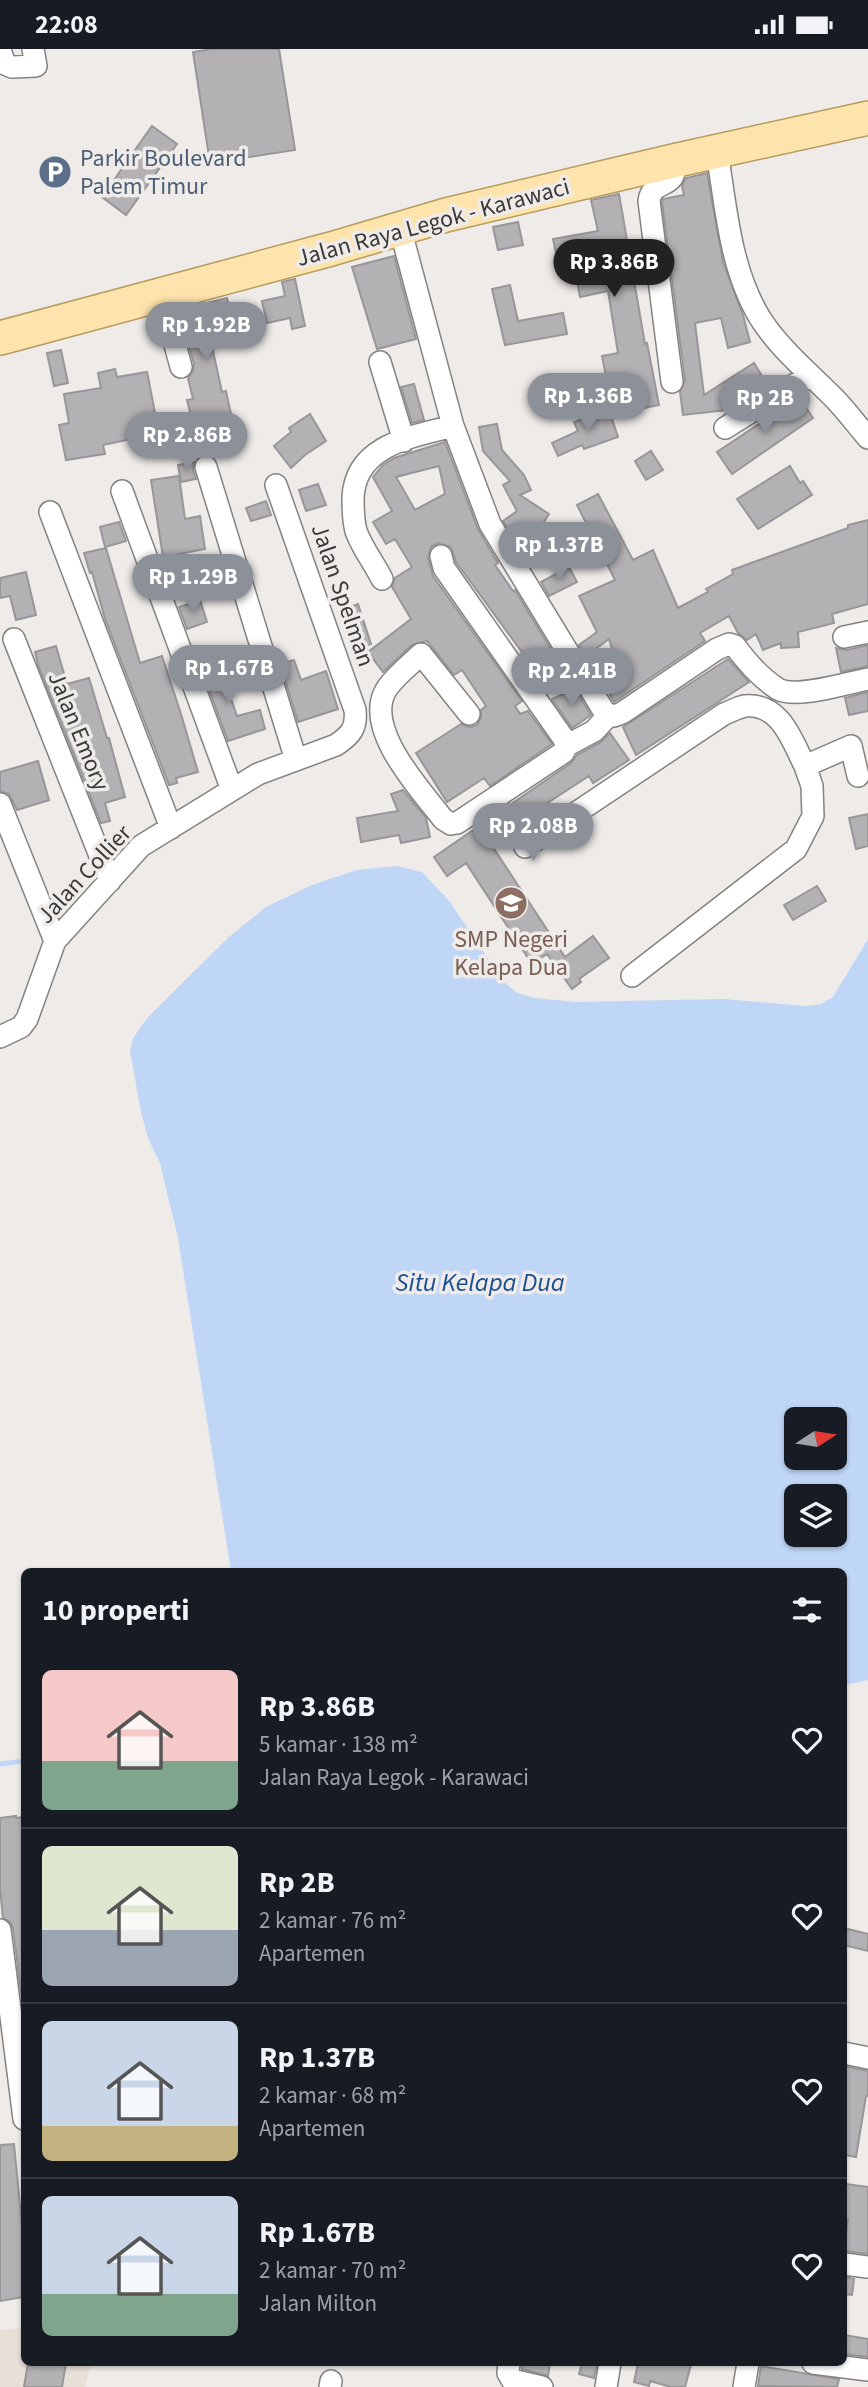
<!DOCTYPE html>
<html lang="id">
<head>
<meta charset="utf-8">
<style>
	:root { --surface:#171b24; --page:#20242c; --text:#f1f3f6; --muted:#9ea1a6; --line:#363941; --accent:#8c9099 }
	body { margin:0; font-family:"Source Sans 3",sans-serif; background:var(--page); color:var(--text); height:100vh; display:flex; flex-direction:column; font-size:26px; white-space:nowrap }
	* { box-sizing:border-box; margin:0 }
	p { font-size:23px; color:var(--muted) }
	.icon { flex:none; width:38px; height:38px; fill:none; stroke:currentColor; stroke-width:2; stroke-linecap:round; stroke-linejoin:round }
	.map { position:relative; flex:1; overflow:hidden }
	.sheet { position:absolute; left:21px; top:1519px; width:826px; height:798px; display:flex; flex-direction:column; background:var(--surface); border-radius:10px; box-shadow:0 2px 5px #0004 }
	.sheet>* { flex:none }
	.needle { width:46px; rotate:78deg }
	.fabs { position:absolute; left:784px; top:1358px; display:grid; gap:14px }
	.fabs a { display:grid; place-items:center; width:63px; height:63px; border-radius:10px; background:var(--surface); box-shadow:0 2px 5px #0004; font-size:35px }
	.price { position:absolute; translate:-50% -60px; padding:0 16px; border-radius:24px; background:var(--accent); color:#fff; font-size:23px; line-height:46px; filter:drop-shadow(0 2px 4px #0008) }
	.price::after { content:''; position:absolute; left:50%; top:42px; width:21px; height:16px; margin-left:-10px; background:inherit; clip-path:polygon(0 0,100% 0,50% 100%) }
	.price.selected { background:#222; color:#fff }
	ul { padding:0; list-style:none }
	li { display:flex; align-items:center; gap:21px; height:175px; padding:0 21px }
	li+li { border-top:2px solid var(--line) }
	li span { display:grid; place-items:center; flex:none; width:196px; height:140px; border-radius:10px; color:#555 }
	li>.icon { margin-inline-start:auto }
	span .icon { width:84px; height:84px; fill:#fffc; stroke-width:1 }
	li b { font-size:30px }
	h2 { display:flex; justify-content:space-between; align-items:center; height:84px; padding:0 21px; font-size:30px }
	.status { display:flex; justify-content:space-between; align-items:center; height:49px; padding:0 35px; background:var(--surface); direction:ltr }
	.status svg { height:19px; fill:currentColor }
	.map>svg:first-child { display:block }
	.built { fill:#e9dfd9 }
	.water { fill:#bfd6f6; fill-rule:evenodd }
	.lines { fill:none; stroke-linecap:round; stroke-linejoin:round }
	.stream { stroke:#bfd6f6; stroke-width:5 }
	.building { fill:#b3b1b3; stroke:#989698; stroke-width:2; fill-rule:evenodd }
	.minor-casing { stroke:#858280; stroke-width:24 }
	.primary-casing { stroke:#b89c5f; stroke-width:36 }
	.minor { stroke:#fff; stroke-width:21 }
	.primary { stroke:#fde3ac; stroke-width:33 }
	.labels { text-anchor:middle; stroke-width:7; stroke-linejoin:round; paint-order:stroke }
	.service-label { font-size:24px; fill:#4e5e75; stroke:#eeebe9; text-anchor:start }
	.street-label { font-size:24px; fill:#3b3a39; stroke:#eeebe9 }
	.education-label { font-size:24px; fill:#785e54; stroke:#eeebe9 }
	.water-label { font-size:26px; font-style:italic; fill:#194e93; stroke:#eeebe9 }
</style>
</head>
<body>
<div class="status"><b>22:08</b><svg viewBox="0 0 49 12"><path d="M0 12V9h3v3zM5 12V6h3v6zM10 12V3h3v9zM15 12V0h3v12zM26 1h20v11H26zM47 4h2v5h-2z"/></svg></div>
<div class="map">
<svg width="868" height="2338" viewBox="0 0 868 2338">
	<rect width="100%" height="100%" fill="#eeebe9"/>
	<path class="built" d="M 24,2279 L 24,2314 L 91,2314 L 85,2338 L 0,2338 L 0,2281 Z"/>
	<path class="water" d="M 397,817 L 422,823 L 450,853 L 504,933 L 517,944 L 535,949 L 575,953 L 724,950 L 806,957 L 821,955 L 833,948 L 868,890 L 868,1631 L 844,1636 L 844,1522 L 231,1522 L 178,1189 L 160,1114 L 148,1089 L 141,1063 L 130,1002 L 133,989 L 148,968 L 229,888 L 266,858 L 312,836 L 357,821 ZM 796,1370 L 835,1370 L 835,1409 L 796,1409 ZM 796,1447 L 835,1447 L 835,1486 L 796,1486 Z"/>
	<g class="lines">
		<path class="stream" d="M 0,1715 L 24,1712"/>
	</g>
	<path class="building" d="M 212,0 L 279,0 L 295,101 L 210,114 L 193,3 Z
		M 152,77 L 177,95 L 126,166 L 102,148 Z
		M 707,124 L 723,213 L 743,266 L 750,293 L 728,299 L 721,269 L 695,274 L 704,346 L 754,314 L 767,335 L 727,361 L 683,366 L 680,343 L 685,331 L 662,153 L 663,150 L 684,146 L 682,137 L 686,129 Z
		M 619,145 L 645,295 L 647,294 L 659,356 L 639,360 L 637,347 L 611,352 L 602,307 L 618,304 L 608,242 L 580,248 L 572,206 L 557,209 L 553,190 L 598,182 L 591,151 Z
		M 518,173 L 523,196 L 498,201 L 493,178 Z
		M 394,207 L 416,290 L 377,300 L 352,218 Z
		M 295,230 L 305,277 L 292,280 L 290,269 L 267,274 L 262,252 L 285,247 L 282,233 Z
		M 510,236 L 518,272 L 563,264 L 567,285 L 505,296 L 492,240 Z
		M 227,249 L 234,279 L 209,284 L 222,343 L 226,342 L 232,370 L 194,379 L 187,351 L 193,350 L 188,329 L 193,322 L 194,315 L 179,261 Z
		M 61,301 L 68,334 L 54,337 L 47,304 Z
		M 115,320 L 117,328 L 147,323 L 159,384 L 103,396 L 105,405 L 66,411 L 59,376 L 69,374 L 64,345 L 101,339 L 98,324 Z
		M 414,335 L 424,371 L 412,374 L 401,338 Z
		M 799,348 L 813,369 L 732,425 L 717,403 Z
		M 609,361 L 618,388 L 584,400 L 582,396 L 558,407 L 552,394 L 578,382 L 574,373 Z
		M 310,365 L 326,392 L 305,406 L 291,419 L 274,397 L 291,383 L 289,379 Z
		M 497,375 L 502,401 L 524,426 L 531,441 L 520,446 L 549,465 L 535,487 L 519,498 L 503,472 L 517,462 L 503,436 L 510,432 L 483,402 L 479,378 Z
		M 445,393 L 478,480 L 498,514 L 495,516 L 513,542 L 515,541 L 564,622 L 543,637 L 525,611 L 527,610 L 456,513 L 451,498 L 438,494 L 431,498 L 428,509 L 433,527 L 522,652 L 515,657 L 520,665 L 528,662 L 552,695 L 490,737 L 484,729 L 447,753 L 416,704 L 461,675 L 470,678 L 477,676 L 481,669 L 481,661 L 486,657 L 462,621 L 454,626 L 427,592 L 412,596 L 383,623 L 368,603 L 411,570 L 392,538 L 395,529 L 412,518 L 395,490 L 386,495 L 373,473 L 392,462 L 373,428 L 383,416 L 394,409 ZM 439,417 L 445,445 L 415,461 L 396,428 Z
		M 651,402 L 663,421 L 646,431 L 635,412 Z
		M 194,413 L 193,421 L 196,430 L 181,433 L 178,416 Z
		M 790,417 L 800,434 L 803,432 L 812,446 L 758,480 L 737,450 Z
		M 179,427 L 185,470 L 200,467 L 205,500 L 163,508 L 151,431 Z
		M 318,435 L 326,456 L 306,462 L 299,441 Z
		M 598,445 L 633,511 L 653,501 L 678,559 L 708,543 L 706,540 L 733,525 L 732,521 L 848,479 L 848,476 L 868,471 L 868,555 L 832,565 L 834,574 L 798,583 L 799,598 L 781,599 L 781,594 L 763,601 L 756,585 L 747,591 L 738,584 L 729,567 L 700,584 L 705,592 L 614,653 L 600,628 L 618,620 L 609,590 L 586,607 L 579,596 L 597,583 L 579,547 L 615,531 L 577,456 Z
		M 266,452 L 271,466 L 251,472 L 246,459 Z
		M 119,473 L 126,492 L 105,498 L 100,478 Z
		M 106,499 L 140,614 L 162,607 L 181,665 L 198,723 L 176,729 L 177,734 L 169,736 L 105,570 L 92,523 L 90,524 L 84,504 Z
		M 569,518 L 577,533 L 549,547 L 541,533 Z
		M 26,523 L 36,566 L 16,571 L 10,547 L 0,549 L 0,529 Z
		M 200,551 L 207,573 L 187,580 L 179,558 Z
		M 358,555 L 371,595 L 354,601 L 341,561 Z
		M 868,596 L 868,617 L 841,623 L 836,599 L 847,601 Z
		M 56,597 L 67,635 L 89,629 L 107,689 L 109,689 L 125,748 L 105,754 L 110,772 L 101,774 L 38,616 L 35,603 Z
		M 728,610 L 749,633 L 636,706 L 623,678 Z
		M 218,611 L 237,667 L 260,661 L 265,680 L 228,692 L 200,616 Z
		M 294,611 L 301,631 L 326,622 L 338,660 L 298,673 L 280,615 Z
		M 575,640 L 591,666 L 572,679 L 552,650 Z
		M 868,643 L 868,662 L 849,666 L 845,649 Z
		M 610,684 L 629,711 L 593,734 L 589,727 L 489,792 L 565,908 L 593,887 L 609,909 L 579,930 L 581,933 L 572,940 L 547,905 L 532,915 L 466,814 L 447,827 L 434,808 L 571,714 L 577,706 L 601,693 Z
		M 38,712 L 49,751 L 17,761 L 9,745 L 0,742 L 0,723 Z
		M 403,741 L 426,769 L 430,788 L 401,794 L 399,786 L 361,793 L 357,769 L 398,762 L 391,745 Z
		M 868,765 L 868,797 L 856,800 L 849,769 Z
		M 817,837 L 826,852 L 793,871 L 784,856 Z
		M 16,1767 L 16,1769 L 24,1768 L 24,1966 L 13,1879 L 10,1873 L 3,1869 L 0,1840 L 0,1769 Z
		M 844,1879 L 868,1885 L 868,1902 L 844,1896 Z
		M 844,2017 L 868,2022 L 868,2047 L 866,2047 L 856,2108 L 844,2106 Z
		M 14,2095 L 24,2197 L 24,2248 L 0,2252 L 0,2096 Z
		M 846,2135 L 868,2138 L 868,2205 L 844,2202 L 848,2170 L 844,2170 Z
		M 844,2228 L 854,2230 L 852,2246 L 844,2245 Z
		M 844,2286 L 868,2290 L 868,2308 L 844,2305 Z
		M 28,2314 L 66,2314 L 62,2338 L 24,2338 Z
		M 522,2314 L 550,2314 L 548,2327 L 522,2320 Z
		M 582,2314 L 597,2314 L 594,2329 L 579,2325 Z
		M 638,2314 L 684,2314 L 691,2316 L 685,2338 L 671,2338 L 650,2332 L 649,2337 L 634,2333 Z
		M 761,2317 L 839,2330 L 837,2338 L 758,2337 Z"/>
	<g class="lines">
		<defs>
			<path id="minor" d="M 0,1 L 5,15 L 12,18 L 36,17 L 33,0
				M 717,103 C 726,158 730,220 760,269 C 779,299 808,323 833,348 C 845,360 856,375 868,389
				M 400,179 L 453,377 L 490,475 L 605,664 L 614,667 L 622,664 L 717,600 L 729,595 L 735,597 C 746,612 762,630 778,640 C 796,650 847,634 868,630
				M 162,247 L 181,318
				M 380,313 L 404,392
				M 672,333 L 649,152 C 652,128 680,142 673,112
				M 725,379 L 810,326
				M 206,418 L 296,711
				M 122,442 L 232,741
				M 50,463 L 171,779
				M 441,507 L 444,519 L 564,690 L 566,697 L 564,703 L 457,774 L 451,775 L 443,770 C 421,741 363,680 386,641 C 394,628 410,616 421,605 L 469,665
				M 382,530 C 374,514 362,499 356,482 C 353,471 353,460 353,449 C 355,396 411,388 453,377
				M 844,588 L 868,583
				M 14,590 L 110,832
				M 566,697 L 594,682 L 609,666
				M 0,755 L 55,892
				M 525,798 L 724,665 C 730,663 738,658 745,657 C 781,654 792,692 805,717
				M 632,927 L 796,800 L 813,767 L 812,737 L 805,717 L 851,697 L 858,727
				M 0,988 L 21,978 L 27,970 L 55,892 L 141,797 L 258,725 L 336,696 C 351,686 357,679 355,661 L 276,436
				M 0,1881 L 24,2070
				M 844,2004 L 868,2009
				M 844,2215 L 868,2218
				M 509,2314 L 508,2324 L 512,2331 L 542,2338
				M 813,2314 L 868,2321
				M 330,2338 L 331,2332
				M 606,2338 L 610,2314
				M 744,2338 L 748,2314"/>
			<path id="primary" d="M 0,289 L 331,200 L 446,166 L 673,112 L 868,69"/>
		</defs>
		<use href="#minor" class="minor-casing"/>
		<use href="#primary" class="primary-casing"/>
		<use href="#minor" class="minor"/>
		<use href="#primary" class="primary"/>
	</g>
	<defs>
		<symbol id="parking-disc" viewBox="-11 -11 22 22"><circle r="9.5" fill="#5c6f8a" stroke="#eeebe9"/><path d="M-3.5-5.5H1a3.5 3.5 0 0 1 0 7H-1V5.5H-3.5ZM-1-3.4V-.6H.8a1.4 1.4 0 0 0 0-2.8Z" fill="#fff"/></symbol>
		<symbol id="school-disc" viewBox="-11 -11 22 22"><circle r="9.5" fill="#8d6e63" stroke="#eeebe9"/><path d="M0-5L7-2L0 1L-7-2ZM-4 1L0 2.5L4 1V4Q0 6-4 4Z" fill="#fff"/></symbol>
	</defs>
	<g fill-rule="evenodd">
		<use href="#parking-disc" x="36" y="104" width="38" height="38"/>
		<use href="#school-disc" x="492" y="835" width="38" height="38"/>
	</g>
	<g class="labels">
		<g class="service-label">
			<text x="80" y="117">Parkir Boulevard<tspan x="80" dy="28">Palem Timur</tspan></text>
		</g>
		<g class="street-label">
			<text transform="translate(433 173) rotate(-15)" y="8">Jalan Raya Legok - Karawaci</text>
			<text transform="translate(343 546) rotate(71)" y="8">Jalan Spelman</text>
			<text transform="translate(79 682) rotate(68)" y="8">Jalan Emory</text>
			<text transform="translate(84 825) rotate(-47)" y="8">Jalan Collier</text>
		</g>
		<g class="education-label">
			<text x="511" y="898">SMP Negeri<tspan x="511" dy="28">Kelapa Dua</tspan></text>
		</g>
		<g class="water-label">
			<text x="480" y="1242">Situ Kelapa Dua</text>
		</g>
	</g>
</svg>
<div class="fabs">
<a><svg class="needle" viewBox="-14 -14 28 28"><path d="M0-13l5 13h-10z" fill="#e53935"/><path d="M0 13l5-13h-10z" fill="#9ea1a6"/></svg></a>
<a><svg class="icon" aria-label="layers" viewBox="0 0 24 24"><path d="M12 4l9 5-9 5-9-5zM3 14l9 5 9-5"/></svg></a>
</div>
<b class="price selected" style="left:614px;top:250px">Rp 3.86B</b>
<b class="price" style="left:206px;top:313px">Rp 1.92B</b>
<b class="price" style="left:588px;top:384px">Rp 1.36B</b>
<b class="price" style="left:765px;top:386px">Rp 2B</b>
<b class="price" style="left:187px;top:423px">Rp 2.86B</b>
<b class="price" style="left:559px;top:533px">Rp 1.37B</b>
<b class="price" style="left:193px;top:565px">Rp 1.29B</b>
<b class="price" style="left:229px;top:656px">Rp 1.67B</b>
<b class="price" style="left:572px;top:659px">Rp 2.41B</b>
<b class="price" style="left:533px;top:814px">Rp 2.08B</b>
<section class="sheet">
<h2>10 properti<svg class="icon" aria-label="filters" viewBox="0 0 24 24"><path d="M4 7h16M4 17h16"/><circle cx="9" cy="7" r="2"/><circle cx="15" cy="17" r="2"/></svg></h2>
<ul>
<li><span style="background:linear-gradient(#f6c9c9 65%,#7fa58c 0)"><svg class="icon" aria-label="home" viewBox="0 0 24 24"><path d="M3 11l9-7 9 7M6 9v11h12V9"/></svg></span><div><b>Rp 3.86B</b><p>5 kamar · 138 m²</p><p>Jalan Raya Legok - Karawaci</p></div><svg class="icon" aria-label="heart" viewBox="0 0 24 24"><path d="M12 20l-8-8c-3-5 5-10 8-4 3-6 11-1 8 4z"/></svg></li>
<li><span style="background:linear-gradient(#dfe7d0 60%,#9aa5b1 0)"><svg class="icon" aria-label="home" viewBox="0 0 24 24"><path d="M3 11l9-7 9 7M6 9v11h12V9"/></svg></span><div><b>Rp 2B</b><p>2 kamar · 76 m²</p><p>Apartemen</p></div><svg class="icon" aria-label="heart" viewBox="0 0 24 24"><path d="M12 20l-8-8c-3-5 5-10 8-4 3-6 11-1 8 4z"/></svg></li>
<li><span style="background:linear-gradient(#c9d6e8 75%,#c2b280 0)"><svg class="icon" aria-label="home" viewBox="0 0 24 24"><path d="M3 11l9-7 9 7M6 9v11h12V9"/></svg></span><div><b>Rp 1.37B</b><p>2 kamar · 68 m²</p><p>Apartemen</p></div><svg class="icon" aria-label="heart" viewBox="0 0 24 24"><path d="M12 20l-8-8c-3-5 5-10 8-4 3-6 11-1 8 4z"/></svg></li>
<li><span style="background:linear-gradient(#c9d6e8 70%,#7fa58c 0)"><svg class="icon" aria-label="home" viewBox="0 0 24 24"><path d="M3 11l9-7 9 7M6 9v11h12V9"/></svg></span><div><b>Rp 1.67B</b><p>2 kamar · 70 m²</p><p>Jalan Milton</p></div><svg class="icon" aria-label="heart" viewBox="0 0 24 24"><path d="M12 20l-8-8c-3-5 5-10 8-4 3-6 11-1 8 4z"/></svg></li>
</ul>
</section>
</div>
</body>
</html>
